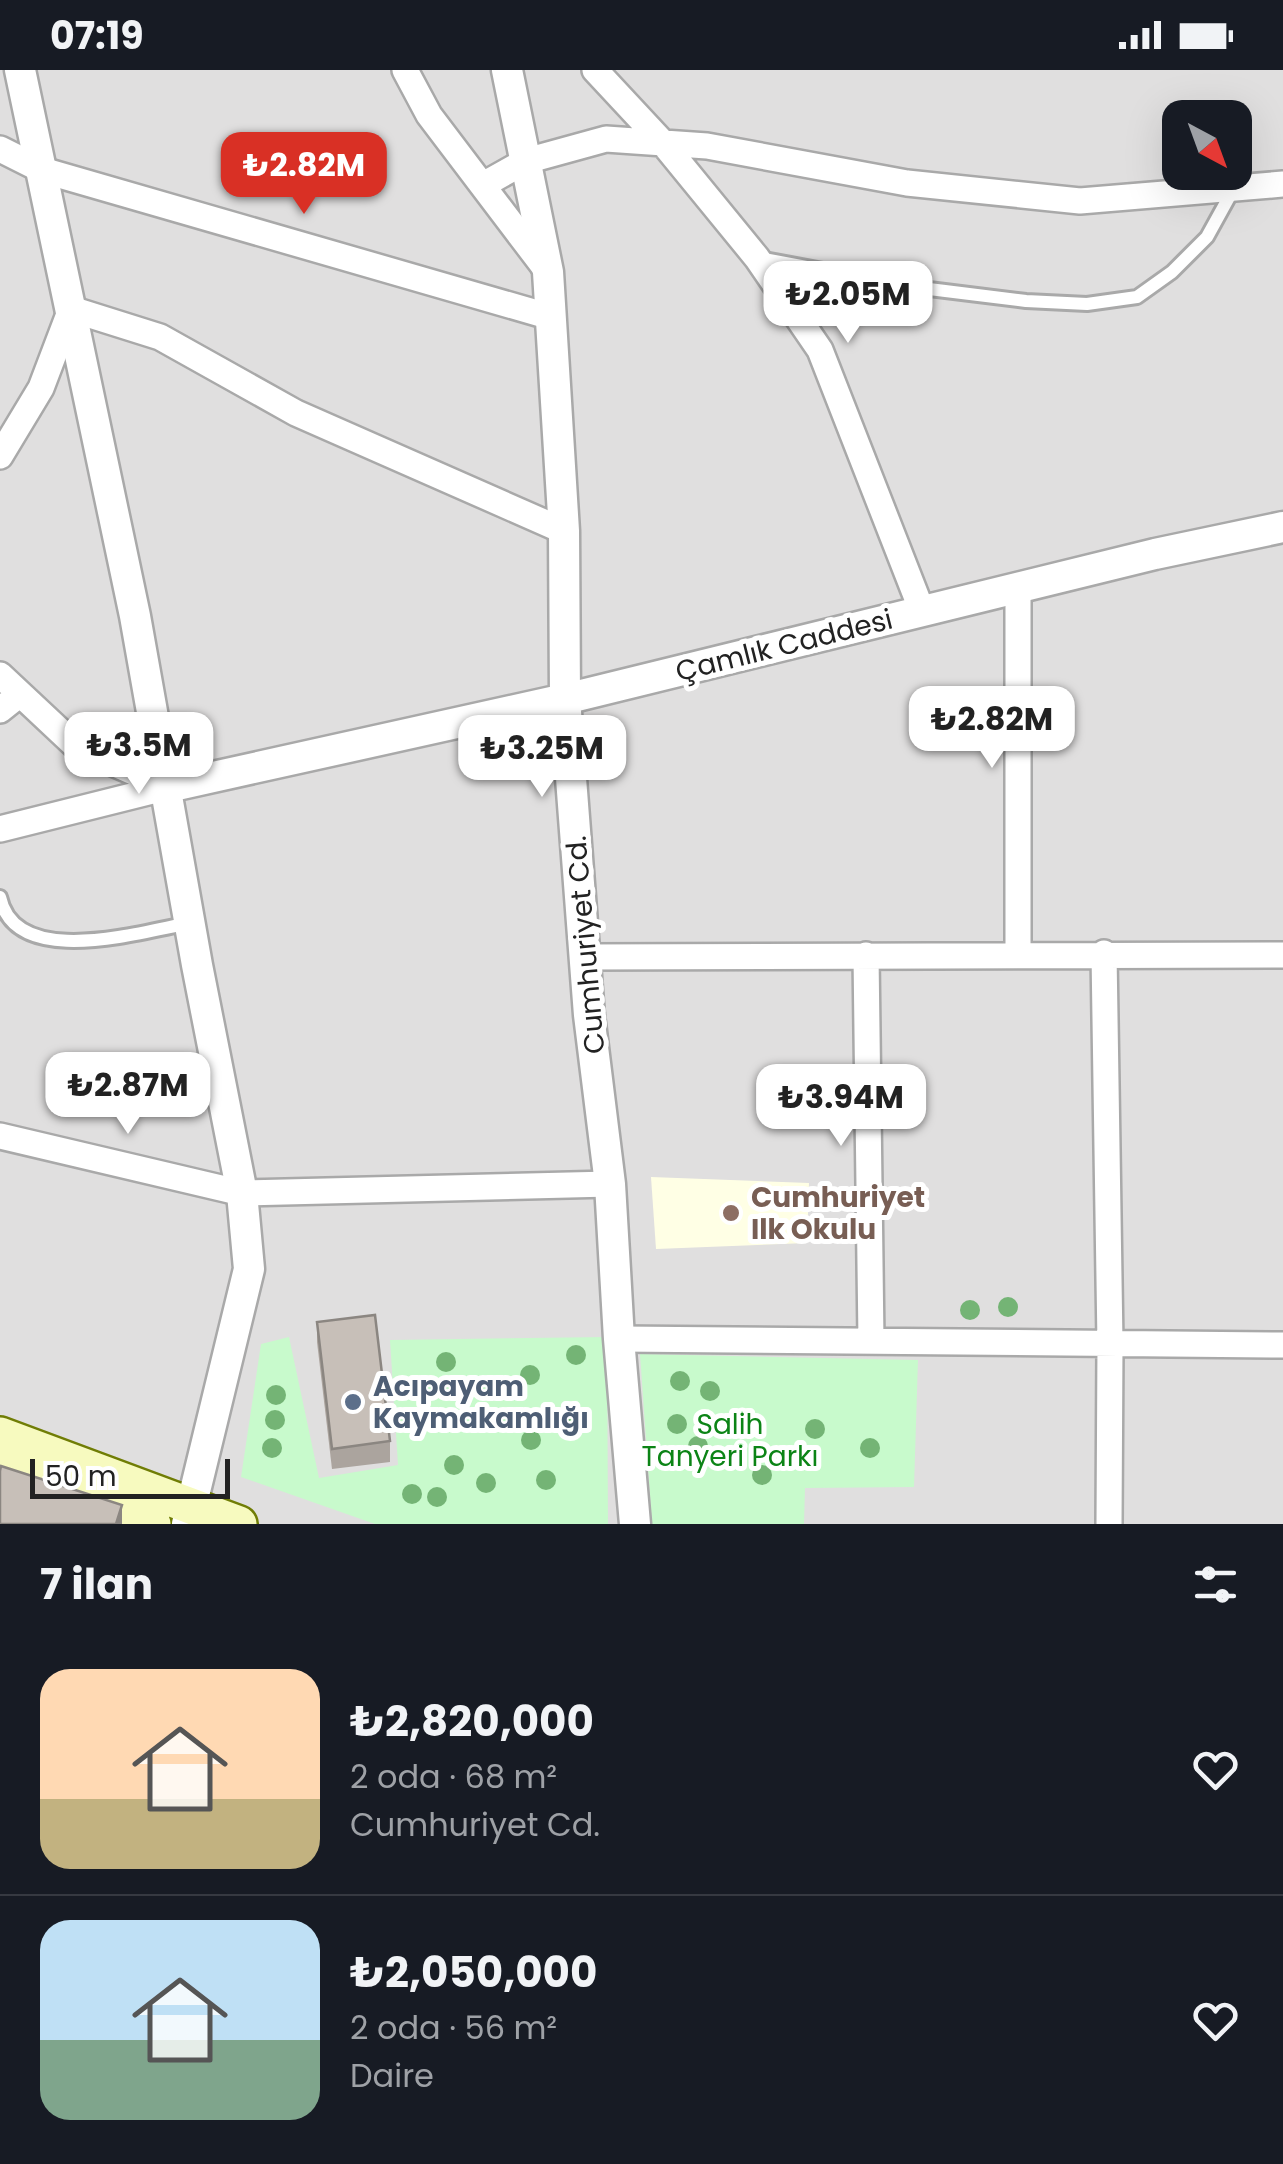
<!DOCTYPE html>
<html lang="tr">
<head>
<meta charset="utf-8">
<style>
	:root { --surface:#171b24; --page:#20242c; --text:#f1f3f6; --muted:#9ea1a6; --line:#363941; --accent:#d93025 }
	body { margin:0; font-family:Poppins,sans-serif; background:var(--page); color:var(--text); height:100vh; display:flex; flex-direction:column; font-size:38px; white-space:nowrap }
	* { box-sizing:border-box; margin:0 }
	p { font-size:32px; color:var(--muted) }
	.icon { flex:none; width:55px; height:55px; fill:none; stroke:currentColor; stroke-width:2; stroke-linecap:round; stroke-linejoin:round }
	.map { position:relative; height:1454px; overflow:hidden }
	.side { display:flex; flex-direction:column; background:var(--surface); flex:1 }
	.side>* { flex:none }
	.needle { width:65px; rotate:139deg }
	.tools { position:absolute; left:1162px; top:30px; display:grid; gap:20px }
	.tools a { display:grid; place-items:center; width:90px; height:90px; border-radius:20px; background:var(--surface); box-shadow:0 10px 40px #0002; font-size:50px }
	.scale { position:absolute; left:30px; bottom:25px; width:200px; box-sizing:border-box; padding-left:10px; border:5px solid #222; border-top:0; font-size:28px; line-height:35px; white-space:nowrap; color:#222; -webkit-text-stroke:8px #fff; paint-order:stroke }
	.price { position:absolute; translate:-50% -85px; padding:0 22px; border-radius:20px; background:#fff; color:#222; font-size:32px; line-height:65px; filter:drop-shadow(0 2px 5px #0008) }
	.price::after { content:''; position:absolute; left:50%; top:60px; width:30px; height:22px; margin-left:-15px; background:inherit; clip-path:polygon(0 0,100% 0,50% 100%) }
	.price.selected { background:var(--accent); color:#fff }
	ul { padding:0; list-style:none }
	li { display:flex; align-items:center; gap:30px; height:250px; padding:0 40px }
	li+li { border-top:2px solid var(--line) }
	li span { display:grid; place-items:center; flex:none; width:280px; height:200px; border-radius:30px; color:#555 }
	li>.icon { margin-inline-start:auto }
	span .icon { width:120px; height:120px; fill:#fffc; stroke-width:1 }
	li b { font-size:42px }
	h2 { display:flex; justify-content:space-between; align-items:center; height:120px; padding:0 40px; font-size:42px }
	.status { display:flex; justify-content:space-between; align-items:center; height:70px; padding:0 50px; background:var(--surface); direction:ltr }
	.status svg { height:28px; fill:currentColor }
	.map>svg:first-child { display:block }
	.residential { fill:#e0dfdf; fill-rule:evenodd }
	.education { fill:#ffffe5 }
	.park { fill:#c8facc }
	.lines { fill:none; stroke-linecap:round; stroke-linejoin:round }
	.service-casing { stroke:#a9a9a9; stroke-width:18 }
	.minor-casing { stroke:#a9a9a9; stroke-width:30 }
	.tertiary-casing { stroke:#a9a9a9; stroke-width:35 }
	.secondary-casing { stroke:#707d05; stroke-width:40 }
	.service { stroke:#fff; stroke-width:12 }
	.minor { stroke:#fff; stroke-width:25 }
	.tertiary { stroke:#fff; stroke-width:30 }
	.secondary { stroke:#f7fabf; stroke-width:35 }
	.tree { fill:#74b475 }
	.wall { fill:#aba49e }
	.shaded-wall { fill:#8b8681 }
	.building { fill:#c7bfb8; stroke:#8b8681; stroke-width:2.5 }
	.education-dot { fill:#8d6e63; stroke:#fff; stroke-width:4 }
	.service-dot { fill:#5c6f8a; stroke:#fff; stroke-width:4 }
	.labels { text-anchor:middle; stroke-width:10; stroke-linejoin:round; paint-order:stroke }
	.street-label { font-size:28px; fill:#222; stroke:#fff }
	.education-label { font-size:28px; font-weight:bold; fill:#785e54; stroke:#fff; text-anchor:start }
	.service-label { font-size:28px; font-weight:bold; fill:#4e5e75; stroke:#fff; text-anchor:start }
	.park-label { font-size:28px; fill:#0c8416; stroke:#fff }
</style>
</head>
<body>
<div class="status"><b>07:19</b><svg viewBox="0 0 49 12"><path d="M0 12V9h3v3zM5 12V6h3v6zM10 12V3h3v9zM15 12V0h3v12zM26 1h20v11H26zM47 4h2v5h-2z"/></svg></div>
<div class="map">
<svg width="1283" height="1454" viewBox="0 0 1283 1454">
	<rect width="100%" height="100%" fill="#f2efe9"/>
	<path class="residential" d="M 0,0 L 1283,0 L 1283,1454 L 0,1454 ZM 1180,48 L 1235,48 L 1235,102 L 1180,102 Z"/>
	<path class="education" d="M 651,1107 L 809,1113 L 807,1173 L 656,1179 Z"/>
	<path class="park" d="M 289,1267 L 319,1408 L 398,1395 L 390,1270 L 607,1267 L 608,1454 L 375,1454 L 241,1407 L 261,1274 Z
		M 640,1284 L 918,1290 L 914,1417 L 805,1418 L 804,1454 L 652,1454 Z"/>
	<g class="lines">
		<defs>
			<path id="service" d="M 759,188 L 913,217 L 1026,231 L 1087,234 L 1137,227 L 1172,202 L 1207,167 L 1234,118
				M 0,827 C 15,900 140,862 190,853"/>
			<path id="minor" d="M 405,0 L 429,45 L 545,198
				M 595,0 L 663,73 L 757,188 L 820,280 L 922,541
				M 0,79 L 42,100 L 551,247
				M 483,115 L 526,91 L 606,69 L 707,76 L 907,113 L 1080,131 L 1283,114
				M 0,386 L 41,318 L 71,239 L 160,267 L 296,343 L 564,461
				M 0,605 L 78,678 L 168,717
				M 0,640 L 20,624
				M 0,759 L 168,717
				M 1104,883 L 1110,1274 L 1109,1454
				M 1018,884 L 1018,518
				M 866,885 L 871,1271
				M 585,887 L 1283,885
				M 0,1066 L 242,1123 L 610,1114
				M 619,1269 L 1283,1275"/>
			<path id="tertiary" d="M 20,0 L 135,546 L 197,895 L 242,1123 L 249,1199 L 187,1454
				M 507,0 L 548,202 L 564,461 L 565,629 L 589,945 L 610,1114 L 619,1269 L 635,1454
				M 168,717 L 565,629 L 1155,484 L 1283,457"/>
			<path id="secondary" d="M 0,1365 L 239,1454
				M 0,1400 L 153,1454"/>
		</defs>
		<use href="#service" class="service-casing"/>
		<use href="#minor" class="minor-casing"/>
		<use href="#tertiary" class="tertiary-casing"/>
		<use href="#secondary" class="secondary-casing"/>
		<use href="#service" class="service"/>
		<use href="#minor" class="minor"/>
		<use href="#tertiary" class="tertiary"/>
		<use href="#secondary" class="secondary"/>
	</g>
	<g class="tree">
		<circle cx="1008" cy="1237" r="10"/>
		<circle cx="970" cy="1240" r="10"/>
		<circle cx="576" cy="1285" r="10"/>
		<circle cx="446" cy="1292" r="10"/>
		<circle cx="530" cy="1305" r="10"/>
		<circle cx="680" cy="1311" r="10"/>
		<circle cx="710" cy="1321" r="10"/>
		<circle cx="276" cy="1325" r="10"/>
		<circle cx="561" cy="1348" r="10"/>
		<circle cx="275" cy="1350" r="10"/>
		<circle cx="677" cy="1354" r="10"/>
		<circle cx="750" cy="1354" r="10"/>
		<circle cx="815" cy="1359" r="10"/>
		<circle cx="531" cy="1370" r="10"/>
		<circle cx="698" cy="1376" r="10"/>
		<circle cx="272" cy="1378" r="10"/>
		<circle cx="870" cy="1378" r="10"/>
		<circle cx="454" cy="1395" r="10"/>
		<circle cx="762" cy="1405" r="10"/>
		<circle cx="546" cy="1410" r="10"/>
		<circle cx="486" cy="1413" r="10"/>
		<circle cx="412" cy="1424" r="10"/>
		<circle cx="437" cy="1427" r="10"/>
	</g>
	<path class="wall" d="M 317,1252 L 390,1371 L 390,1392 L 332,1399 L 317,1272 Z"/>
	<path class="shaded-wall" d="M 122,1435 L 122,1454 L 116,1454 Z"/>
	<path class="building" d="M 375,1245 L 390,1371 L 332,1379 L 317,1252 Z
		M 1,1396 L 122,1435 L 116,1454 L 0,1454 L 0,1401 Z"/>
	<circle class="education-dot" cx="731" cy="1143" r="10"/>
	<circle class="service-dot" cx="353" cy="1332" r="10"/>
	<g class="labels">
		<g class="street-label">
			<text transform="translate(784 575) rotate(-14)" y="10">Çamlık Caddesi</text>
			<text transform="translate(585 875) rotate(-95)" y="10">Cumhuriyet Cd.</text>
		</g>
		<g class="education-label">
			<text x="751" y="1137">Cumhuriyet<tspan x="751" dy="32">Ilk Okulu</tspan></text>
		</g>
		<g class="service-label">
			<text x="373" y="1326">Acıpayam<tspan x="373" dy="32">Kaymakamlığı</tspan></text>
		</g>
		<g class="park-label">
			<text x="730" y="1364">Salih<tspan x="730" dy="32">Tanyeri Parkı</tspan></text>
		</g>
	</g>
</svg>
<div class="tools">
<a><svg class="needle" viewBox="-14 -14 28 28"><path d="M0-13l5 13h-10z" fill="#e53935"/><path d="M0 13l5-13h-10z" fill="#9ea1a6"/></svg></a>
</div>
<div class="scale">50 m</div>
<b class="price selected" style="left:304px;top:147px">₺2.82M</b>
<b class="price" style="left:848px;top:276px">₺2.05M</b>
<b class="price" style="left:992px;top:701px">₺2.82M</b>
<b class="price" style="left:139px;top:727px">₺3.5M</b>
<b class="price" style="left:542px;top:730px">₺3.25M</b>
<b class="price" style="left:128px;top:1067px">₺2.87M</b>
<b class="price" style="left:841px;top:1079px">₺3.94M</b>
</div>
<section class="side">
<h2>7 ilan<svg class="icon" aria-label="filters" viewBox="0 0 24 24"><path d="M4 7h16M4 17h16"/><circle cx="9" cy="7" r="2"/><circle cx="15" cy="17" r="2"/></svg></h2>
<ul>
<li><span style="background:linear-gradient(#ffd9b3 65%,#c2b280 0)"><svg class="icon" aria-label="home" viewBox="0 0 24 24"><path d="M3 11l9-7 9 7M6 9v11h12V9"/></svg></span><div><b>₺2,820,000</b><p>2 oda · 68 m²</p><p>Cumhuriyet Cd.</p></div><svg class="icon" aria-label="heart" viewBox="0 0 24 24"><path d="M12 20l-8-8c-3-5 5-10 8-4 3-6 11-1 8 4z"/></svg></li>
<li><span style="background:linear-gradient(#bfe0f5 60%,#7fa58c 0)"><svg class="icon" aria-label="home" viewBox="0 0 24 24"><path d="M3 11l9-7 9 7M6 9v11h12V9"/></svg></span><div><b>₺2,050,000</b><p>2 oda · 56 m²</p><p>Daire</p></div><svg class="icon" aria-label="heart" viewBox="0 0 24 24"><path d="M12 20l-8-8c-3-5 5-10 8-4 3-6 11-1 8 4z"/></svg></li>
</ul>
</section>
</body>
</html>
